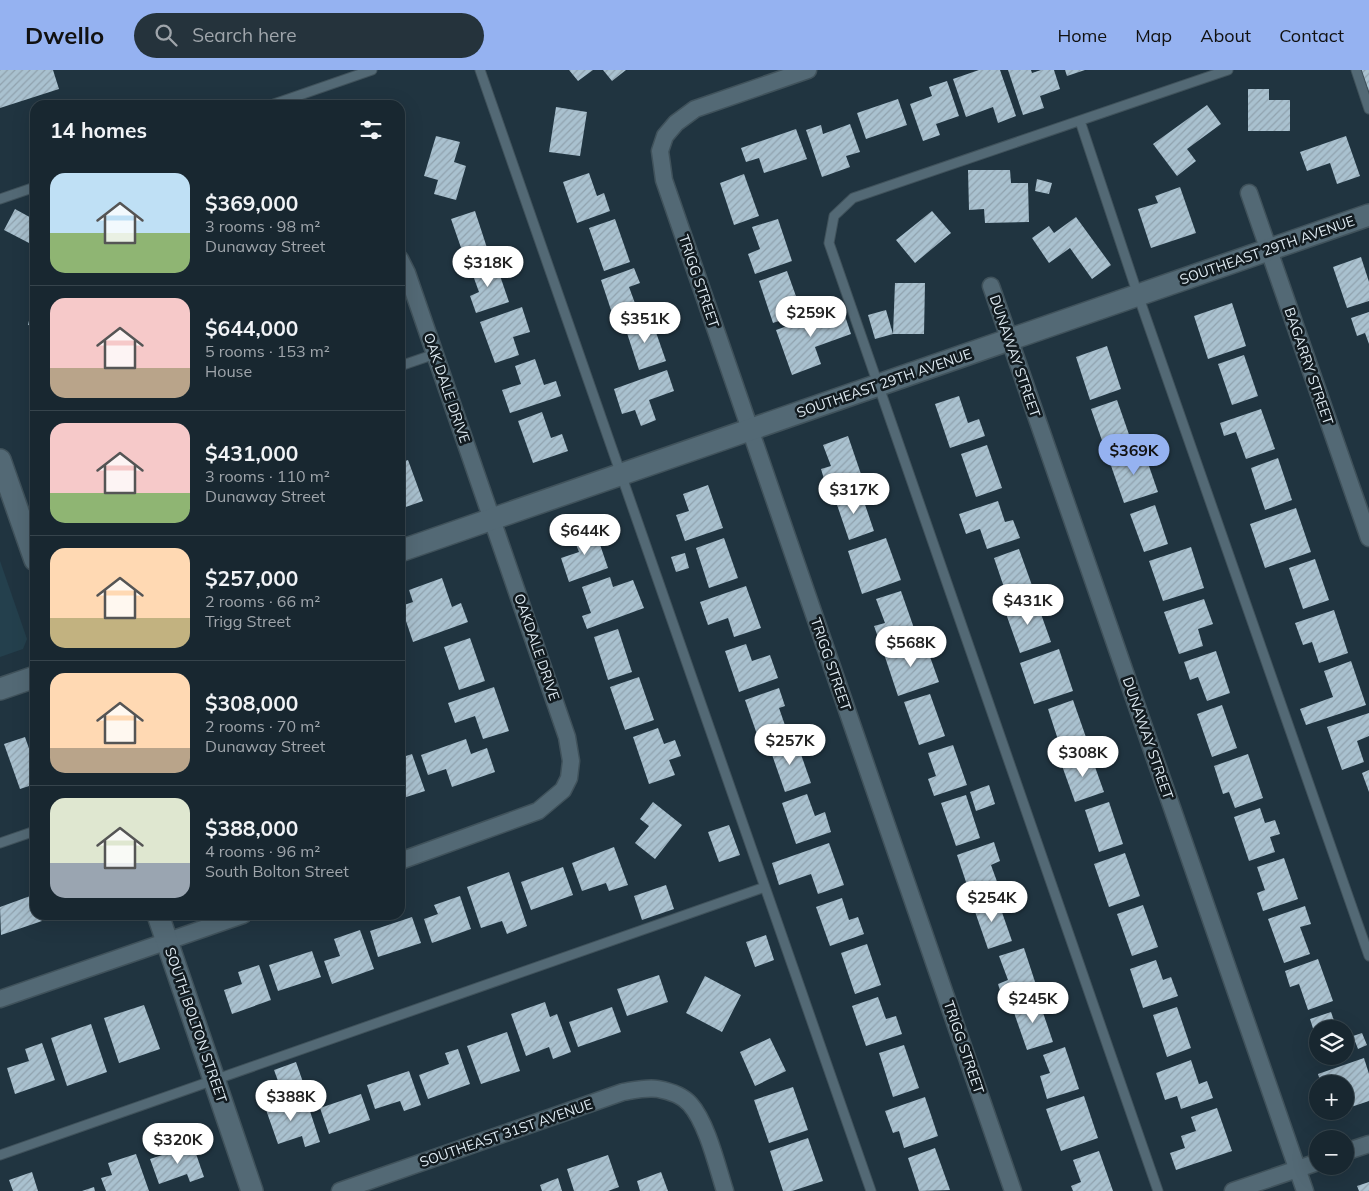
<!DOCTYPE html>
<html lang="en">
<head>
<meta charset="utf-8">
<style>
	:root { --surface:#182730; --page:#25333c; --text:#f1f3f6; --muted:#9fa5ab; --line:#36444c; --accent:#95b2f1 }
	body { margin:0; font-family:Mulish,sans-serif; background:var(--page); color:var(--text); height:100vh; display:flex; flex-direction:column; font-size:19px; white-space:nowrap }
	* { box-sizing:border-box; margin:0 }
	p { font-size:16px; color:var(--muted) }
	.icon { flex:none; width:28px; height:28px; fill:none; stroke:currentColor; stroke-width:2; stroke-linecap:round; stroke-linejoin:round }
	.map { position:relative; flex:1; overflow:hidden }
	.panel { position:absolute; left:30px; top:30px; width:375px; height:820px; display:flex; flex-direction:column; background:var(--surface); border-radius:15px; box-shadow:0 5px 20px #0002,0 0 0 1px var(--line) }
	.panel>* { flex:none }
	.tools { position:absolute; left:1309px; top:950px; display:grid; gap:10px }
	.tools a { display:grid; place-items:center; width:45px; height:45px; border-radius:50%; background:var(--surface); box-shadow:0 5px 20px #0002,0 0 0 1px var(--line); font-size:25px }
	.price { position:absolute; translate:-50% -42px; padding:0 11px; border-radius:18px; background:#fff; color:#222; font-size:16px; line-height:32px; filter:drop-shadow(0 1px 2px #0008) }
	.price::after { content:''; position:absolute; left:50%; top:30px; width:15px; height:11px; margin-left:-8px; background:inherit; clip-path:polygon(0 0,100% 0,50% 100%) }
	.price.on { background:var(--accent); color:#111 }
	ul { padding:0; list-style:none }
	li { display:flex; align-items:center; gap:15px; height:125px; padding:0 20px }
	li+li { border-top:1px solid var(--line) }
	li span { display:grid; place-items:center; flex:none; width:140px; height:100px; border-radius:15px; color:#555 }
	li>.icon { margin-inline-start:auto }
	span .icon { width:60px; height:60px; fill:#fffc; stroke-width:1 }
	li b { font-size:21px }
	h2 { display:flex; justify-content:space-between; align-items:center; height:60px; padding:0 20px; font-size:21px }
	header { display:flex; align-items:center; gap:30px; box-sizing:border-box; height:70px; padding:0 25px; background:var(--accent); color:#111 }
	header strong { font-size:24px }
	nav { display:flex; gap:28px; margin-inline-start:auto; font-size:18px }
	.search { width:350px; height:45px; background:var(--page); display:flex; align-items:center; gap:12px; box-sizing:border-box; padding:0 18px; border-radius:28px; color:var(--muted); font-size:19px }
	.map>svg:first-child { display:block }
	.built { fill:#24404d }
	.building { fill:url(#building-hatch) }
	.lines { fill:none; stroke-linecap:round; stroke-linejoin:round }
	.service-casing { stroke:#40525b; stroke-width:11 }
	.minor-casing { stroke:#40525b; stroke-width:19 }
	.tertiary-casing { stroke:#40525b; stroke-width:24 }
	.service { stroke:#536975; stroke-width:9 }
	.minor { stroke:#536975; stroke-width:16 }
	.tertiary { stroke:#536975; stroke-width:21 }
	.labels { text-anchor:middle; stroke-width:5; stroke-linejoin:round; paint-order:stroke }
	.street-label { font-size:14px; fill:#dfebf3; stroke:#121b20 }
</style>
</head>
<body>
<header>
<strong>Dwello</strong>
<div class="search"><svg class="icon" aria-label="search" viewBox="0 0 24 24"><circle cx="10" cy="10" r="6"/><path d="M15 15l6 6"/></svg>Search here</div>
<nav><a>Home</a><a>Map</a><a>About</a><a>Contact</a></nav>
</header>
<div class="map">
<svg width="1369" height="1121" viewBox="0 0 1369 1121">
	<defs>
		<pattern id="building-hatch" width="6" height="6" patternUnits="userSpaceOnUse" patternTransform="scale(1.25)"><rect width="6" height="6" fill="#a9c1cf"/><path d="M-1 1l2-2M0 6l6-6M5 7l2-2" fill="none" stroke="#90a2ae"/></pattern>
	</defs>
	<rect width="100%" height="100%" fill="#203440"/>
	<path class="built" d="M 0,491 L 27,569 L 23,579 L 0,587 Z"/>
	<path class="building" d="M 0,0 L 53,0 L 59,19 L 0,38 Z
		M 569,0 L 593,0 L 578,11 Z
		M 603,0 L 626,0 L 612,11 Z
		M 979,0 L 1000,0 L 1016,46 L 998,53 L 993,37 L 966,47 L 953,9 Z
		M 1008,0 L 1031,0 L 1032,3 L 1041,0 L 1054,0 L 1060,19 L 1040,26 L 1044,38 L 1023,45 Z
		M 1065,0 L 1085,0 L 1067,6 Z
		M 1361,0 L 1369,0 L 1369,22 Z
		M 947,11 L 959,46 L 936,54 L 940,65 L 923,71 L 910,34 L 932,26 L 929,17 Z
		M 1248,19 L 1269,19 L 1269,30 L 1290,30 L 1290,61 L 1248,61 Z
		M 898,29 L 907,55 L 866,69 L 857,43 Z
		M 1207,35 L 1221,54 L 1187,79 L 1196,91 L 1177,106 L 1153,74 Z
		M 556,37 L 587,42 L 580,86 L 549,82 Z
		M 850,54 L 860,82 L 846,86 L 850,97 L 822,107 L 806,60 L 821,55 L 823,64 Z
		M 796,59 L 807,89 L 764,103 L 759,88 L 746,92 L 741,78 Z
		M 436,66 L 460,72 L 454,92 L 466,96 L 456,130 L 434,124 L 438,110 L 424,106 Z
		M 1346,66 L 1360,106 L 1337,114 L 1330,93 L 1307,101 L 1300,82 Z
		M 968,100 L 1010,100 L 1011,113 L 1028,113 L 1029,152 L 985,153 L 984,139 L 969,140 Z
		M 589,103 L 597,126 L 604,123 L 610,141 L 577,153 L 563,112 Z
		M 744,104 L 759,146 L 734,155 L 720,113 Z
		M 1037,109 L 1052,113 L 1049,124 L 1035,121 Z
		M 1180,117 L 1196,163 L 1151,178 L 1138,139 L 1158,133 L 1155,126 Z
		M 15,139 L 35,150 L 35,163 L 29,173 L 4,160 Z
		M 475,141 L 489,184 L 466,192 L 451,149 Z
		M 932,141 L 951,163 L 915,193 L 896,170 Z
		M 1076,147 L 1111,195 L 1092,209 L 1070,178 L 1049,193 L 1032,168 L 1049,156 L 1054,163 Z
		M 615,149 L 630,192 L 604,201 L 589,158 Z
		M 778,149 L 792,191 L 755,204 L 748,184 L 760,179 L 752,157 Z
		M 1361,187 L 1369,212 L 1369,231 L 1347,238 L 1333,197 Z
		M 495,191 L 509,232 L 476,243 L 470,226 L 479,222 L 471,200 Z
		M 634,198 L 640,213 L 629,217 L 639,244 L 615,252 L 601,210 Z
		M 787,201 L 802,243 L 773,253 L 759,211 Z
		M 895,213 L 925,213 L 924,264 L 893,264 Z
		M 1232,233 L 1246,276 L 1208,289 L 1194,246 Z
		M 522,237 L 530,262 L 513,267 L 519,285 L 495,293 L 480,252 Z
		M 842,237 L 851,264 L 815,277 L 821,294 L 792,305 L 776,260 Z
		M 32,238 L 35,238 L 35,256 L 28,255 Z
		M 886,240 L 893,264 L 875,269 L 868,245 Z
		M 1369,242 L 1369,274 L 1365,263 L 1357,266 L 1351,248 Z
		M 651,248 L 666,291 L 639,300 L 625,257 Z
		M 1107,276 L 1121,319 L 1090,330 L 1076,287 Z
		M 1244,285 L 1258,326 L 1232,335 L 1218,294 Z
		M 535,289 L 544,315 L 556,311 L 561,326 L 510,343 L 502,320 L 521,314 L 515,296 Z
		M 667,300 L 674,321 L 649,330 L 656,350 L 641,356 L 635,340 L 622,344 L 614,319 Z
		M 959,326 L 968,353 L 979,349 L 985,366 L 950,378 L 935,334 Z
		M 1117,330 L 1132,373 L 1106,382 L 1091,339 Z
		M 1261,339 L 1275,379 L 1246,389 L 1236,362 L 1224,366 L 1220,353 Z
		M 542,342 L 551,368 L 562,364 L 568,381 L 533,393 L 518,351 Z
		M 848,366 L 862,407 L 827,419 L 821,399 L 831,396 L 823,375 Z
		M 987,375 L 1002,418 L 976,427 L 961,384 Z
		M 1143,379 L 1158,422 L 1124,433 L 1109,390 Z
		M 1278,388 L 1292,430 L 1265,440 L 1251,398 Z
		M 408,390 L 423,431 L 400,439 L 400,393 Z
		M 708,415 L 723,458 L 685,471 L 676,445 L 689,441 L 683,424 Z
		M 860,420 L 874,461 L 849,470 L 835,429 Z
		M 998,431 L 1005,452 L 1013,450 L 1020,468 L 987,479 L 980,459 L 966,464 L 959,444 Z
		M 1155,435 L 1168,474 L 1144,482 L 1130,444 Z
		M 1296,438 L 1311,482 L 1265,498 L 1250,454 Z
		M 594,457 L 608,498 L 569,512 L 561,488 L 579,482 L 572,464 Z
		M 724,468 L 738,508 L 709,518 L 696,478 Z
		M 886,468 L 901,510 L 862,524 L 848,481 Z
		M 1191,477 L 1204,518 L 1163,531 L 1149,491 Z
		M 1019,479 L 1034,521 L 1008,529 L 994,488 Z
		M 685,483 L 689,498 L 676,502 L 671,487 Z
		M 1315,489 L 1329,530 L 1303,539 L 1289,498 Z
		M 610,507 L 613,517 L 633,510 L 644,538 L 587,559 L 582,546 L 591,543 L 582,517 Z
		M 442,508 L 452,537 L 461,533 L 468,552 L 413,572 L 401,536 L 413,532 L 409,520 Z
		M 746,516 L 761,558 L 734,567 L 728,548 L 708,555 L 700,532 Z
		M 901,521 L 915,561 L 880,573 L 874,556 L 885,553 L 876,529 Z
		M 1204,529 L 1213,554 L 1198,559 L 1203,576 L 1179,584 L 1164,542 Z
		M 1036,530 L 1051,572 L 1020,583 L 1005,541 Z
		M 1334,540 L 1348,583 L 1319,593 L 1312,572 L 1303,575 L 1295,553 Z
		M 618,559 L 632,602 L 608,610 L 594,567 Z
		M 470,568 L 485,611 L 459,620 L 444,577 Z
		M 924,570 L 939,612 L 898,626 L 884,584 Z
		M 746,574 L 752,591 L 770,585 L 778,608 L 739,622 L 725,581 Z
		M 1059,579 L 1073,621 L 1034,634 L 1020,593 Z
		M 1216,581 L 1230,623 L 1207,631 L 1198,607 L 1190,610 L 1184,592 Z
		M 1351,591 L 1366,635 L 1306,655 L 1300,639 L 1333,627 L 1324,601 Z
		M 639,607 L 654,650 L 625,660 L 610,617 Z
		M 494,617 L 509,661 L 483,669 L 475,646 L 455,653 L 448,633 Z
		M 779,618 L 785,636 L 779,638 L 788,664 L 760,673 L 745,630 Z
		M 930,624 L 945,666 L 919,675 L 904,632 Z
		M 1073,630 L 1088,673 L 1062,682 L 1048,639 Z
		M 1222,635 L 1237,678 L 1212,687 L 1197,644 Z
		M 1369,643 L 1369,666 L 1357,671 L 1364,692 L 1342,700 L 1327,657 Z
		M 658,658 L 664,674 L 675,670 L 681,686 L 669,690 L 675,705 L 649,714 L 633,667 Z
		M 25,667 L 33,690 L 35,689 L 35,714 L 20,719 L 4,674 Z
		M 466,669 L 471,684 L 487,678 L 495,702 L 452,717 L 446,699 L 428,705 L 421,685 Z
		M 796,670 L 811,713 L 785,722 L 770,679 Z
		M 953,675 L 967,715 L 934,726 L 928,709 L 936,706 L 928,683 Z
		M 1090,683 L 1104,722 L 1075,732 L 1061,693 Z
		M 412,684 L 425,721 L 400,729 L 400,688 Z
		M 1248,684 L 1263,728 L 1235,738 L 1229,722 L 1223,724 L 1214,696 Z
		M 1369,700 L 1369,722 L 1362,703 Z
		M 989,715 L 995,734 L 976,741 L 970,722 Z
		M 807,724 L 815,746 L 825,742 L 831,762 L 796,774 L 782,733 Z
		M 966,725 L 980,768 L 956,776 L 941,733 Z
		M 653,732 L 682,755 L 655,789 L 635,773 L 649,756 L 640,749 Z
		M 1109,732 L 1123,774 L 1099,782 L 1085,740 Z
		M 1260,738 L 1265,753 L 1275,750 L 1280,764 L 1270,767 L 1275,782 L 1249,791 L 1234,747 Z
		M 729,755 L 740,785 L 719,792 L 708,762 Z
		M 994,772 L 1000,791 L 991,795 L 999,817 L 971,827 L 957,785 Z
		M 829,773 L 844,815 L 818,824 L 811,804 L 779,815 L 772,793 Z
		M 614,777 L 628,815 L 609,821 L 606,813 L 582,821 L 572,793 Z
		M 1125,783 L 1140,826 L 1109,837 L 1094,794 Z
		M 1284,788 L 1298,829 L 1263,841 L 1257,823 L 1265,820 L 1257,797 Z
		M 563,797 L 573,825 L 531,840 L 521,812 Z
		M 509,802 L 527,856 L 507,864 L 502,851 L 481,858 L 467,817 Z
		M 666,815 L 674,839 L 642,850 L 634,826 Z
		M 33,825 L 35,830 L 35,845 L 40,845 L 42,851 L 1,865 L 0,837 Z
		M 460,826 L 471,859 L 432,873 L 424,849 L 438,844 L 434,835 Z
		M 842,828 L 849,850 L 858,847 L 864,864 L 830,876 L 816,837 Z
		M 997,828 L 1012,871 L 988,879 L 973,836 Z
		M 1143,835 L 1158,877 L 1132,886 L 1117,844 Z
		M 1305,836 L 1311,854 L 1300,857 L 1310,884 L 1284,893 L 1268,849 Z
		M 412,847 L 421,873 L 378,887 L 370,861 Z
		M 360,860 L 374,899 L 332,914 L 324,891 L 340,886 L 334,869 Z
		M 766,865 L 774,890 L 755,897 L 746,872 Z
		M 867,874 L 881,915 L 855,924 L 841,883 Z
		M 1024,878 L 1037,918 L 1003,930 L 998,914 L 1008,910 L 999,886 Z
		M 312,881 L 321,907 L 278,921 L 269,895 Z
		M 1318,889 L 1333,931 L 1308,940 L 1299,914 L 1290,917 L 1285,901 Z
		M 1156,890 L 1163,910 L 1171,907 L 1178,926 L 1143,938 L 1130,899 Z
		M 259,895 L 271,930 L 232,944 L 224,920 L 242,914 L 238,902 Z
		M 659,905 L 668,932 L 627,946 L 617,919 Z
		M 705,906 L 741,925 L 722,962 L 686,943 Z
		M 878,927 L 886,949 L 896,946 L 902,964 L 866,976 L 852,936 Z
		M 1038,928 L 1053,972 L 1027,980 L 1012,937 Z
		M 545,932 L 550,947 L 557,944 L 571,982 L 553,989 L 549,977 L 526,986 L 511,944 Z
		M 144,935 L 160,979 L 119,993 L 104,948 Z
		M 612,937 L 621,962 L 578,977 L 569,952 Z
		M 1177,937 L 1191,978 L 1167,987 L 1153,945 Z
		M 1331,942 L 1337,959 L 1318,959 L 1317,971 L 1310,949 Z
		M 91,954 L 107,1002 L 67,1016 L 51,968 Z
		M 507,962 L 520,1001 L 481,1014 L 467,976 Z
		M 1362,963 L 1367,975 L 1358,979 L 1353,966 Z
		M 770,968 L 786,1001 L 755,1016 L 740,982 Z
		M 42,973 L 55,1010 L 15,1024 L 7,998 L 29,991 L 25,979 Z
		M 904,975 L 919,1018 L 893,1027 L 879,983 Z
		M 1065,977 L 1079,1019 L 1047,1029 L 1040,1006 L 1050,1003 L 1043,985 Z
		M 458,979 L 470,1014 L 428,1029 L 419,1005 L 449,994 L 445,983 Z
		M 1322,986 L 1341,986 L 1341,987 L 1324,992 Z
		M 1364,988 L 1369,1004 L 1369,1031 L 1345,1039 L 1345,1014 L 1321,1014 L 1318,1004 Z
		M 1191,990 L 1199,1014 L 1207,1011 L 1213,1028 L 1181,1039 L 1177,1026 L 1165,1030 L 1156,1003 Z
		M 296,992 L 304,1015 L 282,1022 L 274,1000 Z
		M 409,1001 L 421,1035 L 404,1041 L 400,1031 L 375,1039 L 367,1015 Z
		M 793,1017 L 808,1060 L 769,1073 L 754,1030 Z
		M 361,1024 L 370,1050 L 329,1064 L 320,1038 Z
		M 289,1025 L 295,1042 L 309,1038 L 320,1072 L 305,1077 L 302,1066 L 278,1074 L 264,1034 Z
		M 1084,1026 L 1098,1068 L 1061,1081 L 1046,1039 Z
		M 925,1027 L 938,1066 L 904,1078 L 899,1061 L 893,1063 L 885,1041 Z
		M 1217,1038 L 1232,1081 L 1176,1100 L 1170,1083 L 1185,1078 L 1181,1066 L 1196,1061 L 1191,1047 Z
		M 808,1068 L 823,1111 L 792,1121 L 783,1121 L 770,1081 Z
		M 193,1075 L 204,1107 L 190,1112 L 187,1104 L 159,1114 L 150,1089 Z
		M 935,1078 L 950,1120 L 919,1121 L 908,1088 Z
		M 1099,1081 L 1113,1121 L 1073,1121 L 1071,1116 L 1081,1112 L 1073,1090 Z
		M 136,1084 L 149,1121 L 106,1121 L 101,1108 L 112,1105 L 108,1093 Z
		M 608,1085 L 619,1117 L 608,1121 L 574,1121 L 567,1099 Z
		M 32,1102 L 38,1121 L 13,1121 L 9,1110 Z
		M 661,1102 L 668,1121 L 640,1121 L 637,1111 Z
		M 558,1108 L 562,1121 L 542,1121 L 540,1115 Z
		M 1369,1112 L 1369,1121 L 1359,1121 L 1357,1116 Z
		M 94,1117 L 95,1121 L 82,1121 Z"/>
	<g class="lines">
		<defs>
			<path id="service" d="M 480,0 L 871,1121
				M 1356,0 L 1369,39
				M 271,35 L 372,0
				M 1080,51 L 1138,225 L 1369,886
				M 0,129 L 35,117
				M 400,296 L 435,284
				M 0,773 L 35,761
				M 0,1085 L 765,817
				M 1158,1121 L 829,173 L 834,146 L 853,128 L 1228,0"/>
			<path id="minor" d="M 808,0 L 695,39 L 676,53 L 665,66 L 660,81 L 664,110 L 1013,1121
				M 1249,123 L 1369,468
				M 400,189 L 407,203 L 567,667 L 571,691 L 569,708 L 563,720 L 538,741 L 400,791
				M 991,216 L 1305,1121
				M 0,929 L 243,845
				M 1345,1082 L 1369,1074
				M 340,1121 L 623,1022 C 635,1020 647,1017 658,1019 C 669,1021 683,1026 690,1034 C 707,1053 717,1096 725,1121
				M 1233,1121 L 1318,1092"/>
			<path id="tertiary" d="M 0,390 L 35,490
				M 400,481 L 1369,145
				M 0,619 L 35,607
				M 158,845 L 252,1121"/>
		</defs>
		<use href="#service" class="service-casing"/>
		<use href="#minor" class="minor-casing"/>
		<use href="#tertiary" class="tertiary-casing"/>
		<use href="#service" class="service"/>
		<use href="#minor" class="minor"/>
		<use href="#tertiary" class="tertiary"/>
	</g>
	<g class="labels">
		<g class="street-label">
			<text transform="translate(1267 180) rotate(-19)" y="5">SOUTHEAST 29TH AVENUE</text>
			<text transform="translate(699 211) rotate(71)" y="5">TRIGG STREET</text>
			<text transform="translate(1015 286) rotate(71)" y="5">DUNAWAY STREET</text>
			<text transform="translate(1309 296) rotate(71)" y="5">BAGARRY STREET</text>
			<text transform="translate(884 313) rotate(-19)" y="5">SOUTHEAST 29TH AVENUE</text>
			<text transform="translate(447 318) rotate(71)" y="5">OAK DALE DRIVE</text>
			<text transform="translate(537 577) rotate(71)" y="5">OAKDALE DRIVE</text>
			<text transform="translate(831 594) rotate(71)" y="5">TRIGG STREET</text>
			<text transform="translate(1148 668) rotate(71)" y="5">DUNAWAY STREET</text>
			<text transform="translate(196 955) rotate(71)" y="5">SOUTH BOLTON STREET</text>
			<text transform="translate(964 977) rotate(71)" y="5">TRIGG STREET</text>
			<text transform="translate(506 1063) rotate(-19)" y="5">SOUTHEAST 31ST AVENUE</text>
		</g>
	</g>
</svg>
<div class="tools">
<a><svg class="icon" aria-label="layers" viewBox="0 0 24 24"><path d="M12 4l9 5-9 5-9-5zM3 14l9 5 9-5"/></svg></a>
<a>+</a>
<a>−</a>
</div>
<b class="price" style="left:488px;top:218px">$318K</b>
<b class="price" style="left:811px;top:268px">$259K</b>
<b class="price" style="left:645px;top:274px">$351K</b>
<b class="price on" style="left:1134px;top:406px">$369K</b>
<b class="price" style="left:854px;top:445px">$317K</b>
<b class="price" style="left:585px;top:486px">$644K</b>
<b class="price" style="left:1028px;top:556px">$431K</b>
<b class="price" style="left:911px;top:598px">$568K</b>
<b class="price" style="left:790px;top:696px">$257K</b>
<b class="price" style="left:1083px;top:708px">$308K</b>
<b class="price" style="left:992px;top:853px">$254K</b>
<b class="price" style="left:1033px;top:954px">$245K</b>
<b class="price" style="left:291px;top:1052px">$388K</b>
<b class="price" style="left:178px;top:1095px">$320K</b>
<section class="panel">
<h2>14 homes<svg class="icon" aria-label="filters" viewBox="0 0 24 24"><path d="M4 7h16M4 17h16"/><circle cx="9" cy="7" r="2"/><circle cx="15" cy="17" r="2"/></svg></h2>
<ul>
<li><span style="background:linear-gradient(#bfe0f5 60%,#8fb573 0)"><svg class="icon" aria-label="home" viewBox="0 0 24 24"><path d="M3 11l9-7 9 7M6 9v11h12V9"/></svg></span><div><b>$369,000</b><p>3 rooms · 98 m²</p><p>Dunaway Street</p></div></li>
<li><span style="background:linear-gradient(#f6c9c9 70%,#b9a48a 0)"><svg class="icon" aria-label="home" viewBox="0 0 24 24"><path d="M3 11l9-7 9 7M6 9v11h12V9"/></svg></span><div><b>$644,000</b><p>5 rooms · 153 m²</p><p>House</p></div></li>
<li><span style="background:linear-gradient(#f6c9c9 70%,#8fb573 0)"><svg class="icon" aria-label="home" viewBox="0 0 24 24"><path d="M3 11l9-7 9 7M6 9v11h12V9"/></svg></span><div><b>$431,000</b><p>3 rooms · 110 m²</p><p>Dunaway Street</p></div></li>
<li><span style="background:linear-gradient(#ffd9b3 70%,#c2b280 0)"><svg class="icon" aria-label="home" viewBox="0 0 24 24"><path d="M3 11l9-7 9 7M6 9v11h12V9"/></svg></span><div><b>$257,000</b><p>2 rooms · 66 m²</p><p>Trigg Street</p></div></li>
<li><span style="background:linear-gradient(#ffd9b3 75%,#b9a48a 0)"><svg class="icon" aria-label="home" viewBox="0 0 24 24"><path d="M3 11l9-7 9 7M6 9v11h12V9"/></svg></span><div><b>$308,000</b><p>2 rooms · 70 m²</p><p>Dunaway Street</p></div></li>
<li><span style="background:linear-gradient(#dfe7d0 65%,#9aa5b1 0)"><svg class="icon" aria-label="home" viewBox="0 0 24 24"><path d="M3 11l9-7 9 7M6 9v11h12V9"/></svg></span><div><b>$388,000</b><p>4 rooms · 96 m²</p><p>South Bolton Street</p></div></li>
</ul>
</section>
</div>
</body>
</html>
